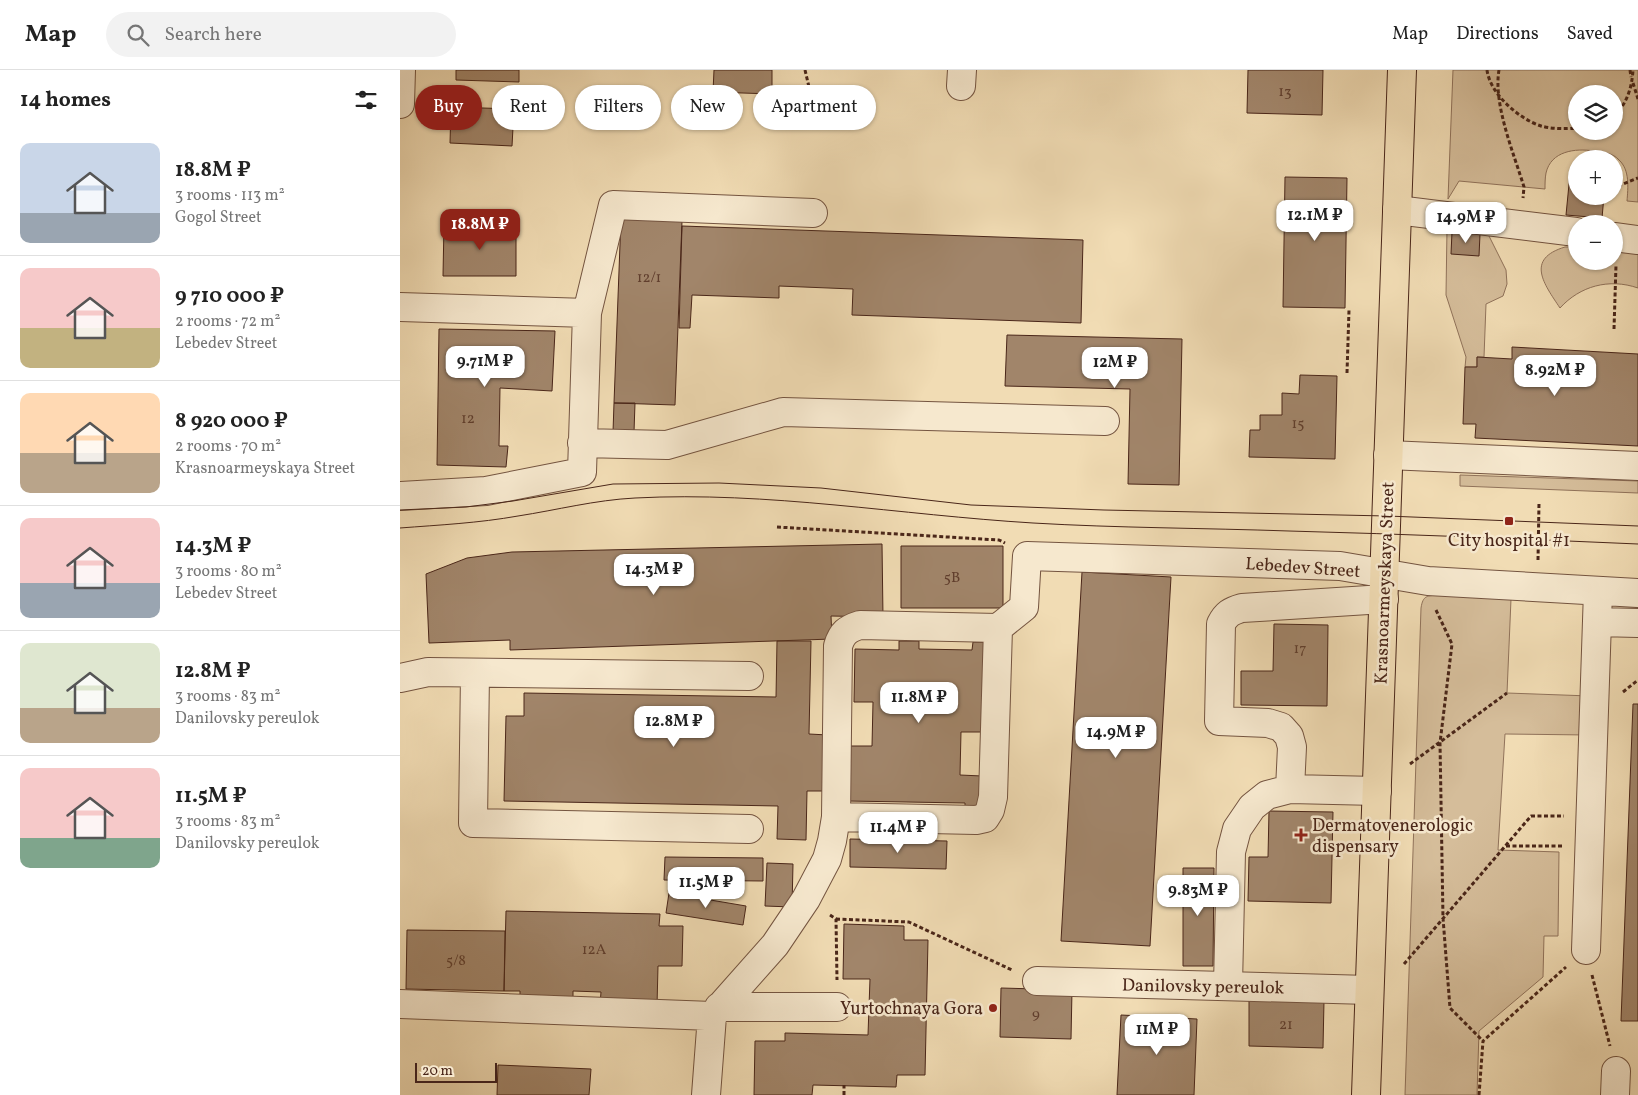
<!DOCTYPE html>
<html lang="en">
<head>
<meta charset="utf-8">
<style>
	:root { --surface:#fff; --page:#f2f2f2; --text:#222; --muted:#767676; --line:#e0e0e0; --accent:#8f2418 }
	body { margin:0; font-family:Vollkorn,serif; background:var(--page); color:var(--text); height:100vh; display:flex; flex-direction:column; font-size:19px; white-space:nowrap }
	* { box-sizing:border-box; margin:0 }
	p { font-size:16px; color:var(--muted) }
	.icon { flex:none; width:28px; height:28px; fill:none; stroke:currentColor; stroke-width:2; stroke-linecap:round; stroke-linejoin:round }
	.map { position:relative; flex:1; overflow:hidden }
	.drawer { display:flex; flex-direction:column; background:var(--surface); width:400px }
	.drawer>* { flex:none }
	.banner { position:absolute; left:15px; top:15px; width:475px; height:45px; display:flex; gap:10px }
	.fabs { position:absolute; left:1168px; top:15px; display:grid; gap:10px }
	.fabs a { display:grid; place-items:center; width:55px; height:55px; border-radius:50%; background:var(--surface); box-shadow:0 1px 4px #0004; font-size:25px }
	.scale { position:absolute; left:15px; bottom:12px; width:82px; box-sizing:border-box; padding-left:5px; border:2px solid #4a2619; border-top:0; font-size:14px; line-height:18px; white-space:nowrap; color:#4a2619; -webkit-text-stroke:4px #f6e8ce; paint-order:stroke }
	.price { position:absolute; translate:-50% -42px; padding:0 11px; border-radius:10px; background:#fff; color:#222; font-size:16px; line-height:32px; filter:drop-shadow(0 1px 2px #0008) }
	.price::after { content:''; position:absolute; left:50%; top:30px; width:15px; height:11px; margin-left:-8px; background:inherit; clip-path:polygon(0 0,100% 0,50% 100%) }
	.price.active { background:var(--accent); color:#fff }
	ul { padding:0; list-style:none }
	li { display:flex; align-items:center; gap:15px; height:125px; padding:0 20px }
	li+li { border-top:1px solid var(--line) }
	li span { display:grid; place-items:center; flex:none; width:140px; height:100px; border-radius:10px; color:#555 }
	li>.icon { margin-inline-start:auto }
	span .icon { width:60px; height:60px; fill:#fffc; stroke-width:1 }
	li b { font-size:21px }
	h2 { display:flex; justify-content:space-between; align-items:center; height:60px; padding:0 20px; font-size:21px }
	.tag { padding:0 18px; border-radius:22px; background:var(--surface); box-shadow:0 1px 4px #0004; font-size:18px; line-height:45px }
	.tag.active { background:var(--accent); color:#fff }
	header { display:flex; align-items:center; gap:30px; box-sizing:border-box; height:70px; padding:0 25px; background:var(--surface); border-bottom:1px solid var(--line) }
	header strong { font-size:24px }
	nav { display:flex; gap:28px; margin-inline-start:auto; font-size:18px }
	.search { width:350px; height:45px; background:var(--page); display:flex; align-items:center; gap:12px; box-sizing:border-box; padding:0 18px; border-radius:28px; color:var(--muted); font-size:19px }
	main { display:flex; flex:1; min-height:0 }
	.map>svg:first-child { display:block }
	.green { fill:#d5bd9a; stroke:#90725a; fill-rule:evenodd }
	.building { fill:#a1856a; stroke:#4a2619 }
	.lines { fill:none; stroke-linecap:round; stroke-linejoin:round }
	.minor-casing { stroke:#745440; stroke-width:30 }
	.major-casing { stroke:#4a2619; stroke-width:30 }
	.path { stroke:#4a2619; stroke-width:3; stroke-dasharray:4 2.5; stroke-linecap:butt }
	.minor { stroke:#f6e8ce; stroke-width:28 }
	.major { stroke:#f1dcb4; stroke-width:28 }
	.tram { stroke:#4a2619; stroke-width:1 }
	.poi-dot { fill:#8f2418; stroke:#f6e8ce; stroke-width:2 }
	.labels { text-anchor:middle; stroke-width:5; stroke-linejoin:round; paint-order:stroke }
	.number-label { font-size:15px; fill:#603e2d }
	.poi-label { font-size:18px; fill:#4a2619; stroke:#f6e8ce }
	.street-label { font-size:18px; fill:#4a2619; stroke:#f6e8ce }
</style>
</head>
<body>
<header>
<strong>Map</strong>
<div class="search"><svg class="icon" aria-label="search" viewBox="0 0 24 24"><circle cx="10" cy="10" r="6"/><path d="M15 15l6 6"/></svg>Search here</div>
<nav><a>Map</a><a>Directions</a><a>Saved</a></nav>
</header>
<main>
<section class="drawer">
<h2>14 homes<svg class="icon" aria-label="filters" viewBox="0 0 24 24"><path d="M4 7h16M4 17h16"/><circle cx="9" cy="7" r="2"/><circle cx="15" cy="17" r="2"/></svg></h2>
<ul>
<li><span style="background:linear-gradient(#c9d6e8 70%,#9aa5b1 0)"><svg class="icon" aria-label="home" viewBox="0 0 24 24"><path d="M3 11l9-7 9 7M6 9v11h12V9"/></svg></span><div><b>18.8M ₽</b><p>3 rooms · 113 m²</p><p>Gogol Street</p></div></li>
<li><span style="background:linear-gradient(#f6c9c9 60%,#c2b280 0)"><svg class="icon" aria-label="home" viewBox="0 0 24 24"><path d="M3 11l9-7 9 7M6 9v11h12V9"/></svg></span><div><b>9 710 000 ₽</b><p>2 rooms · 72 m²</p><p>Lebedev Street</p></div></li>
<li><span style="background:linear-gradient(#ffd9b3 60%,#b9a48a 0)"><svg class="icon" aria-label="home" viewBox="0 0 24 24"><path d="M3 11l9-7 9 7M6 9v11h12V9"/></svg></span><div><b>8 920 000 ₽</b><p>2 rooms · 70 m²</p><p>Krasnoarmeyskaya Street</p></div></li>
<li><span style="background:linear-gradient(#f6c9c9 65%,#9aa5b1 0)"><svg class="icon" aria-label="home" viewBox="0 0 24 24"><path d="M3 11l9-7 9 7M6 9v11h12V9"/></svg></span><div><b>14.3M ₽</b><p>3 rooms · 80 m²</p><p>Lebedev Street</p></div></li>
<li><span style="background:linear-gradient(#dfe7d0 65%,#b9a48a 0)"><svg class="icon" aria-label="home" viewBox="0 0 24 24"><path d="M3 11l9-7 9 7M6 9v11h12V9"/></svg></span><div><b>12.8M ₽</b><p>3 rooms · 83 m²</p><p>Danilovsky pereulok</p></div></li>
<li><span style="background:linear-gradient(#f6c9c9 70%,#7fa58c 0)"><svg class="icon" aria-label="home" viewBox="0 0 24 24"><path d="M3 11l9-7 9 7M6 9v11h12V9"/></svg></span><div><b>11.5M ₽</b><p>3 rooms · 83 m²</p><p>Danilovsky pereulok</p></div></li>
</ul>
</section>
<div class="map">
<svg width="1238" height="1025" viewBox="0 0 1238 1025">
	<rect width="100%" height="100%" fill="#f1dcb4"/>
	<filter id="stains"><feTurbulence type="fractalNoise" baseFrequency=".004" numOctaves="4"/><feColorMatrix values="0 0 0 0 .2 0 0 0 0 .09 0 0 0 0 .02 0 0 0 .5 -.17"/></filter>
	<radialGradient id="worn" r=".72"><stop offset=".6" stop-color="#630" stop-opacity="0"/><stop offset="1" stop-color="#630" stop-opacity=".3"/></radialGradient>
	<path class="green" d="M 1053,0 L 1238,0 L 1238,132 L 1227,131 C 1228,118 1230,100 1219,90 C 1213,83 1203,82 1194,81 C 1175,78 1151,81 1146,103 C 1145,108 1145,114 1145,119 L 1059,111 L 1048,129 ZM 1176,24 L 1214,24 L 1214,61 L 1176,61 Z
		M 1047,159 L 1086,160 L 1106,200 L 1107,214 L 1103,226 L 1086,234 L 1084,287 L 1077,287 L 1077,297 L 1065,297 L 1066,287 L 1046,225 Z
		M 1165,177 L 1176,177 L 1176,191 L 1214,191 L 1214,179 L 1238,182 L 1238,218 C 1209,208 1180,216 1160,238 C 1144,214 1125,189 1165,177 Z
		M 1060,405 L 1238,411 L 1238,423 L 1060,416 Z
		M 1039,525 L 1111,529 L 1107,623 L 1190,626 L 1188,665 L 1105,664 L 1098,780 L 1159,782 L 1158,866 L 1144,866 L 1143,907 L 1079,961 L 1077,1025 L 1005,1025 L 1021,538 C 1023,525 1027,526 1039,525 Z"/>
	<path class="building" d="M 56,0 L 119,0 L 119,12 L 56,10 Z
		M 314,0 L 372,0 L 372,24 L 313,22 Z
		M 848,0 L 923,0 L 922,45 L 847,43 Z
		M 51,37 L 114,39 L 112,76 L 50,73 Z
		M 1170,104 L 1176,104 L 1176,126 L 1204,126 L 1202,148 L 1166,145 Z
		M 885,107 L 947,108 L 945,238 L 883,237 Z
		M 221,148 L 282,151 L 275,335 L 214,333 Z
		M 44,155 L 116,155 L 116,206 L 43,206 Z
		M 282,156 L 683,170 L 681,253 L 452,245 L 453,219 L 379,216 L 379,228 L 292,225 L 290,258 L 279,258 Z
		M 1052,162 L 1080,164 L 1079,186 L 1051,184 Z
		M 39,259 L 155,261 L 152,321 L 100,318 L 99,376 L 108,376 L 106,397 L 37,395 Z
		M 607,265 L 782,269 L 779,415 L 728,414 L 730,319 L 605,316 Z
		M 1112,277 L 1238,284 L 1238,376 L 1075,368 L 1076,354 L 1063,354 L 1065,297 L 1077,297 L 1077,287 L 1112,289 Z
		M 900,305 L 937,306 L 935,389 L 849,387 L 850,360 L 860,360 L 860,345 L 882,345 L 882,323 L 899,324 Z
		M 214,333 L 235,333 L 234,362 L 213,362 Z
		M 482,474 L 483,547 L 431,546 L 432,569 L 110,580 L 110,570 L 29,573 L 26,504 L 67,488 L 112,482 Z
		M 501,476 L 603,476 L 603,538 L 501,538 Z
		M 682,502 L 771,507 L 750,876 L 661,871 Z
		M 874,554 L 928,555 L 927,636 L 841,635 L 841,601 L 873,601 Z
		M 377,571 L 411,571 L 409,664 L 428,665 L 427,721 L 407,721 L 406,770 L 377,769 L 378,736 L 104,731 L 106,646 L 124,646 L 124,623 L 376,627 Z
		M 499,571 L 519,571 L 519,579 L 572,580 L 573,572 L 587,572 L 585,662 L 561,662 L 560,705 L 582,706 L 581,741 L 565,740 L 565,733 L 448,731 L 449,676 L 472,676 L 473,632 L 454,632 L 455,579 L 499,580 Z
		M 1233,634 L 1238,634 L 1238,951 L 1221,951 Z
		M 869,741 L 933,742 L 931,833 L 848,831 L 849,787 L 868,787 Z
		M 450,769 L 547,771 L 546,799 L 450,797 Z
		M 265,787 L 363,788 L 363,811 L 264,810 Z
		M 367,793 L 393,794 L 392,837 L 365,836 Z
		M 783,798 L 814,798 L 813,896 L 783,896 Z
		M 269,823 L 346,836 L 343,855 L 266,843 Z
		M 106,841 L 260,844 L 259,856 L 283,856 L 282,896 L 258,896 L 257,936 L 200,935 L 201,922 L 173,921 L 173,935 L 120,934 L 120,921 L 104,921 Z
		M 444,854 L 504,856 L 504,870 L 528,870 L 525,1005 L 497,1005 L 496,1017 L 413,1015 L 412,1025 L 354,1025 L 355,971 L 385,971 L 385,963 L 468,965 L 470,909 L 443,909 Z
		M 7,860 L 105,861 L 104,921 L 6,919 Z
		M 601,918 L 672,920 L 671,969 L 600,967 Z
		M 849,929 L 924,931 L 923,978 L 849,976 Z
		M 721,945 L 797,949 L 794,1025 L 717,1025 Z
		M 98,995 L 191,999 L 189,1025 L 97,1025 Z"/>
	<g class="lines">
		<defs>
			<path id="minor" d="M 561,16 L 562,0
				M 0,34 L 1,0
				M 997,140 L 1176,162
				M 1214,167 L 1238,170
				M 0,237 L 187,243
				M 182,373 L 267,375 L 383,342 L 705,351
				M 988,385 L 1238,396
				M 0,426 L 86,421 L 182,402 L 187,243 L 213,135 L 413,143
				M 1197,552 L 1238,553
				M 75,603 L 73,753 L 349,759
				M 0,608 L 28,602 L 349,606
				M 890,719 L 892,677 L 889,666 L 881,657 L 868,653 L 819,651 L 821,554 C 826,544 831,541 842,538 L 984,529
				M 436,747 L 576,750 L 585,748 L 590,740 L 593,727 L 598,558
				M 1186,880 L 1198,521
				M 637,911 L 969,920
				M 828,915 L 831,782 L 837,759 L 852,737 L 867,725 L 890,719 L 977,721
				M 0,934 L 312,946
				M 319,937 L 437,937
				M 306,1025 L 312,946 L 375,875 L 406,829 L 427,789 L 432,771 L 436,747 L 438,576 C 442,563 447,559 460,555 L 598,558 L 624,537 L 627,486 L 940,496 L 1028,511 L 1238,523
				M 1215,1025 L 1216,1001"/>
			<path id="major" d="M 966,1025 L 1002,0"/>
		</defs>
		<use href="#minor" class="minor-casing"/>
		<use href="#major" class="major-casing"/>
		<path class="path" d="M 405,0 L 409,17 L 455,21
			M 1087,0 C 1090,24 1119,49 1141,56 C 1151,59 1166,59 1176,58
			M 1099,0 C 1093,34 1114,84 1124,117 L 1123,128
			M 1230,0 L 1231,7
			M 1233,13 L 1238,29
			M 1214,46 C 1227,34 1232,17 1233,0
			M 1218,116 L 1238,108
			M 1214,259 L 1216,195
			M 947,303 L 949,240
			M 377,457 L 599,470 L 605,473
			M 1138,490 L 1139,433
			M 1036,540 L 1052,574 L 1040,673 L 1043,848 L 1050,938 L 1083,971
			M 1223,622 L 1238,610
			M 1010,694 L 1107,623
			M 1106,776 L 1162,776
			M 430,845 L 436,849 L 437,910
			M 436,849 L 509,852 L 612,900
			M 1004,894 L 1131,746 L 1164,746
			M 1192,905 L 1210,976
			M 444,1025 L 444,1015
			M 1079,1025 L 1083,971 L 1166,897"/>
		<use href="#minor" class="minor"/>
		<use href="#major" class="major"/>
		<path class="tram" d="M 0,440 L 66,437 L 113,431 L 213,414 L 319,413 L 421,418 L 571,435 L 704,440 L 987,446 L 1238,456
			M 0,458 C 39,455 79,453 118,446 C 157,440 195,430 235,428 C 368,421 500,445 633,453 C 718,458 804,458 889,461 C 1005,464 1122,469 1238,474"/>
	</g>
	<g class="poi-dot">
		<rect x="1104" y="446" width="10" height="10" rx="2.5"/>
		<path d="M898.5 757.5h5v5h5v5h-5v5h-5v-5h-5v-5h5z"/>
		<circle cx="593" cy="938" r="5"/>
	</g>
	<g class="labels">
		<g class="number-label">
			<text x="885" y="26">13</text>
			<text x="249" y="212">12/1</text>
			<text x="68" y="353">12</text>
			<text x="898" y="358">15</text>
			<text x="552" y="512">5В</text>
			<text x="900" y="583">17</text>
			<text x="194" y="884">12А</text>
			<text x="56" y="895">5/8</text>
			<text x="636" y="948">9</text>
			<text x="886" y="959">21</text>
		</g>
		<g class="poi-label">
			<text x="1109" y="476">City hospital #1</text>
			<text x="912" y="761" text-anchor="start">Dermatovenerologic<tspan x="912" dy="21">dispensary</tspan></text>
			<text x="583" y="944" text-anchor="end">Yurtochnaya Gora</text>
		</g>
		<g class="street-label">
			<text transform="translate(903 497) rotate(4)" y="6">Lebedev Street</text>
			<text transform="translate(984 513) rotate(-88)" y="6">Krasnoarmeyskaya Street</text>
			<text transform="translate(803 916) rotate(1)" y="6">Danilovsky pereulok</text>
		</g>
	</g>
	<rect width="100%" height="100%" filter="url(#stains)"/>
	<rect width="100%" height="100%" fill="url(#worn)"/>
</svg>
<div class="fabs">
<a><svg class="icon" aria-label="layers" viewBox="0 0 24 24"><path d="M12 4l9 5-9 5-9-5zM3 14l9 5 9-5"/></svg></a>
<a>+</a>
<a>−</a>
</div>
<div class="scale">20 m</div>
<b class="price" style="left:915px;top:172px">12.1M ₽</b>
<b class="price" style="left:1066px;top:174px">14.9M ₽</b>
<b class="price active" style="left:80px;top:181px">18.8M ₽</b>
<b class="price" style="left:85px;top:318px">9.71M ₽</b>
<b class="price" style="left:715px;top:319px">12M ₽</b>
<b class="price" style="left:1155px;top:327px">8.92M ₽</b>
<b class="price" style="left:254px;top:526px">14.3M ₽</b>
<b class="price" style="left:519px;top:654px">11.8M ₽</b>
<b class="price" style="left:274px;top:678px">12.8M ₽</b>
<b class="price" style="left:716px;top:689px">14.9M ₽</b>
<b class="price" style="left:498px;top:784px">11.4M ₽</b>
<b class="price" style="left:306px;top:839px">11.5M ₽</b>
<b class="price" style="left:798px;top:847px">9.83M ₽</b>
<b class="price" style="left:757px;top:986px">11M ₽</b>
<div class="banner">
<a class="tag active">Buy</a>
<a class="tag">Rent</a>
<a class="tag">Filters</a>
<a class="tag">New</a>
<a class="tag">Apartment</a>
</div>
</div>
</main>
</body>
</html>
